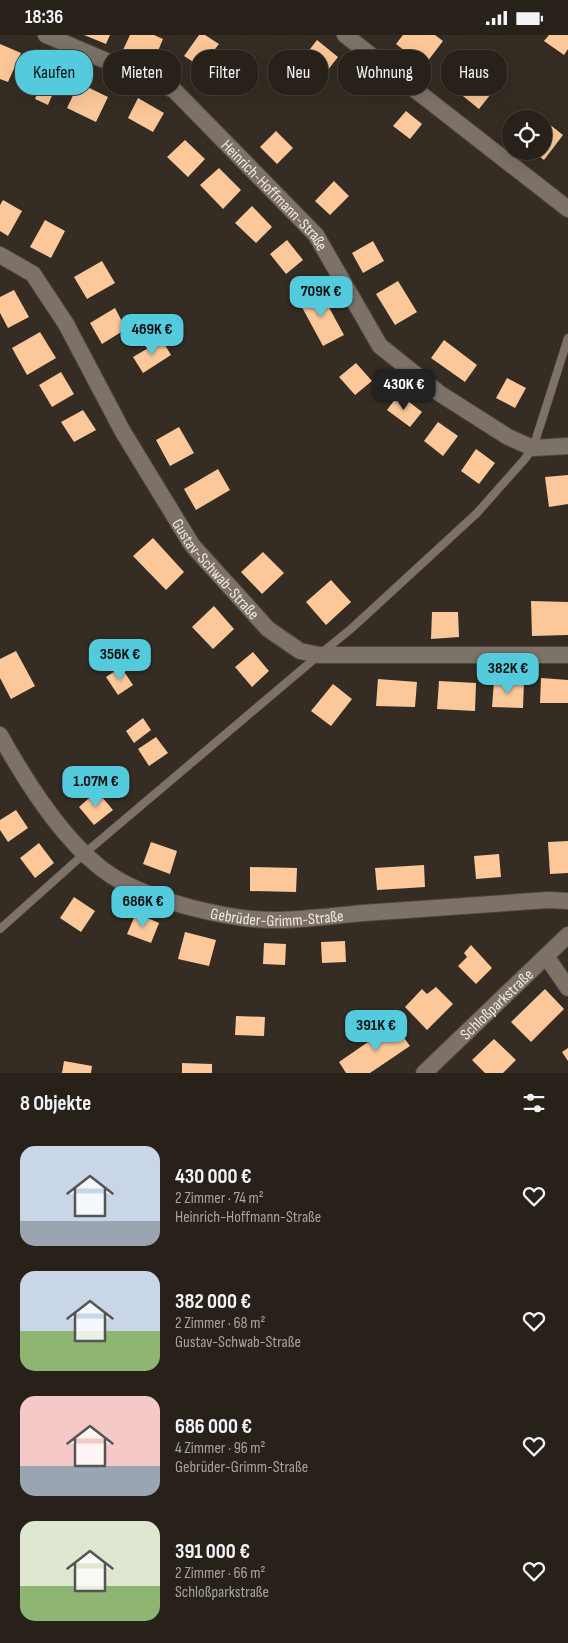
<!DOCTYPE html>
<html lang="de">
<head>
<meta charset="utf-8">
<style>
	:root { --surface:#28211a; --page:#302923; --text:#f1f3f6; --muted:#a5a3a2; --line:#443e39; --accent:#54cadd }
	body { margin:0; font-family:"Sofia Sans Condensed",sans-serif; background:var(--page); color:var(--text); height:100vh; display:flex; flex-direction:column; font-size:19px; white-space:nowrap }
	* { box-sizing:border-box; margin:0 }
	p { font-size:16px; color:var(--muted) }
	.icon { flex:none; width:28px; height:28px; fill:none; stroke:currentColor; stroke-width:2; stroke-linecap:round; stroke-linejoin:round }
	.map { position:relative; height:1038px; overflow:hidden }
	.panel { display:flex; flex-direction:column; background:var(--surface); flex:1 }
	.panel>* { flex:none }
	.banner { position:absolute; left:15px; top:15px; width:539px; height:45px; display:flex; gap:10px }
	.tools { position:absolute; left:502px; top:75px; display:grid; gap:10px }
	.tools a { display:grid; place-items:center; width:50px; height:50px; border-radius:50%; background:var(--surface); box-shadow:0 5px 20px #0002,0 0 0 1px var(--line); font-size:25px }
	.price { position:absolute; translate:-50% -42px; padding:0 11px; border-radius:10px; background:var(--accent); color:#111; font-size:16px; line-height:32px; filter:drop-shadow(0 1px 2px #0008) }
	.price::after { content:''; position:absolute; left:50%; top:30px; width:15px; height:11px; margin-left:-8px; background:inherit; clip-path:polygon(0 0,100% 0,50% 100%) }
	.price.current { background:#222; color:#fff }
	ul { padding:0; list-style:none }
	li { display:flex; align-items:center; gap:15px; height:125px; padding:0 20px }
	li span { display:grid; place-items:center; flex:none; width:140px; height:100px; border-radius:15px; color:#555 }
	li>.icon { margin-inline-start:auto }
	span .icon { width:60px; height:60px; fill:#fffc; stroke-width:1 }
	li b { font-size:21px }
	h2 { display:flex; justify-content:space-between; align-items:center; height:60px; padding:0 20px; font-size:21px }
	.tag { padding:0 18px; border-radius:20px; background:var(--surface); box-shadow:0 5px 20px #0002,0 0 0 1px var(--line); font-size:18px; line-height:45px }
	.tag.current { background:var(--accent); color:#111 }
	.status { display:flex; justify-content:space-between; align-items:center; height:35px; padding:0 25px; background:var(--surface); direction:ltr }
	.status svg { height:14px; fill:currentColor }
	.map>svg:first-child { display:block }
	.building { fill:#fcc899 }
	.lines { fill:none; stroke-linecap:round; stroke-linejoin:round }
	.service-casing { stroke:#4f4740; stroke-width:9 }
	.minor-casing { stroke:#4f4740; stroke-width:18 }
	.service { stroke:#7d7268; stroke-width:8 }
	.minor { stroke:#7d7268; stroke-width:16 }
	.labels { text-anchor:middle; stroke-width:5; stroke-linejoin:round; paint-order:stroke }
	.street-label { font-size:16px; fill:#efe9e3; stroke:#191511 }
</style>
</head>
<body>
<div class="status"><b>18:36</b><svg viewBox="0 0 49 12"><path d="M0 12V9h3v3zM5 12V6h3v6zM10 12V3h3v9zM15 12V0h3v12zM26 1h20v11H26zM47 4h2v5h-2z"/></svg></div>
<div class="map">
<svg width="568" height="1038" viewBox="0 0 568 1038">
	<rect width="100%" height="100%" fill="#352c23"/>
	<path class="building" d="M 84,0 L 110,0 L 106,9 Z
		M 130,0 L 154,0 L 163,4 L 153,28 L 123,15 Z
		M 199,0 L 205,0 L 219,9 L 201,32 L 184,21 Z
		M 403,0 L 435,0 L 443,6 L 424,31 L 396,9 Z
		M 549,0 L 568,0 L 568,14 L 564,20 L 544,6 Z
		M 317,5 L 338,22 L 324,40 L 303,23 Z
		M 0,9 L 21,18 L 8,47 L 0,44 Z
		M 40,27 L 62,37 L 48,70 L 35,64 L 37,59 L 28,55 Z
		M 472,29 L 498,50 L 479,74 L 453,53 Z
		M 79,48 L 108,62 L 96,87 L 67,73 Z
		M 138,63 L 164,78 L 153,97 L 128,83 Z
		M 406,76 L 422,89 L 410,104 L 393,91 Z
		M 531,76 L 542,84 L 525,84 Z
		M 544,85 L 563,100 L 544,125 L 532,116 L 544,116 Z
		M 276,96 L 293,113 L 277,129 L 260,112 Z
		M 185,105 L 205,124 L 188,142 L 167,122 Z
		M 219,133 L 241,155 L 223,174 L 200,150 Z
		M 334,146 L 349,161 L 330,180 L 315,166 Z
		M 3,165 L 22,176 L 8,201 L 0,196 L 0,170 Z
		M 252,171 L 272,192 L 256,208 L 235,188 Z
		M 45,185 L 65,196 L 51,223 L 30,212 Z
		M 287,205 L 303,225 L 286,239 L 270,219 Z
		M 373,206 L 384,226 L 363,238 L 352,218 Z
		M 102,226 L 115,248 L 87,264 L 74,242 Z
		M 398,246 L 417,277 L 395,290 L 376,259 Z
		M 319,254 L 344,300 L 323,311 L 298,265 Z
		M 14,255 L 29,282 L 8,293 L 0,278 L 0,262 Z
		M 115,273 L 126,294 L 102,309 L 90,288 Z
		M 40,297 L 56,323 L 27,340 L 12,313 Z
		M 162,305 L 171,320 L 143,338 L 133,322 Z
		M 444,305 L 477,330 L 465,347 L 431,323 Z
		M 356,328 L 372,346 L 355,360 L 339,342 Z
		M 61,337 L 74,359 L 52,372 L 39,350 Z
		M 507,343 L 526,353 L 515,373 L 496,363 Z
		M 399,359 L 422,377 L 410,392 L 387,375 Z
		M 83,375 L 96,395 L 74,407 L 61,387 Z
		M 438,387 L 458,401 L 443,421 L 424,406 Z
		M 179,392 L 194,418 L 170,431 L 156,405 Z
		M 476,414 L 495,428 L 479,449 L 461,436 Z
		M 218,434 L 230,455 L 196,475 L 184,454 Z
		M 568,440 L 568,469 L 549,472 L 545,442 Z
		M 153,503 L 184,537 L 166,555 L 133,521 Z
		M 263,517 L 284,538 L 262,559 L 241,537 Z
		M 331,545 L 351,567 L 326,590 L 306,567 Z
		M 531,566 L 568,567 L 568,600 L 532,601 Z
		M 214,571 L 234,594 L 213,614 L 192,592 Z
		M 432,577 L 458,577 L 459,602 L 431,604 Z
		M 16,616 L 35,651 L 11,664 L 0,643 L 0,624 Z
		M 253,617 L 269,636 L 252,652 L 235,632 Z
		M 121,632 L 133,650 L 118,660 L 106,642 Z
		M 541,643 L 568,645 L 568,668 L 540,668 Z
		M 378,644 L 417,647 L 415,672 L 376,671 Z
		M 439,646 L 476,648 L 475,676 L 437,674 Z
		M 494,646 L 524,647 L 523,673 L 492,672 Z
		M 333,649 L 352,664 L 331,691 L 311,676 Z
		M 143,683 L 151,695 L 134,708 L 126,696 Z
		M 156,702 L 168,718 L 149,731 L 138,714 Z
		M 97,756 L 113,775 L 94,790 L 79,772 Z
		M 16,775 L 28,793 L 8,807 L 0,795 L 0,785 Z
		M 568,806 L 568,838 L 550,839 L 548,807 Z
		M 151,807 L 177,816 L 170,839 L 143,829 Z
		M 39,808 L 54,828 L 35,843 L 20,823 Z
		M 499,819 L 501,842 L 476,844 L 474,821 Z
		M 424,830 L 425,852 L 377,855 L 375,833 Z
		M 250,832 L 297,833 L 296,857 L 250,856 Z
		M 74,862 L 95,876 L 81,897 L 60,883 Z
		M 136,878 L 159,888 L 151,908 L 127,899 Z
		M 185,897 L 216,905 L 209,931 L 178,924 Z
		M 345,906 L 346,927 L 322,928 L 321,907 Z
		M 264,908 L 286,909 L 285,930 L 263,929 Z
		M 471,910 L 492,933 L 476,949 L 458,931 L 467,922 L 464,918 Z
		M 436,952 L 453,969 L 427,995 L 405,972 L 422,954 L 427,959 Z
		M 545,954 L 564,974 L 531,1007 L 511,987 Z
		M 236,981 L 265,982 L 264,1001 L 235,1000 Z
		M 394,989 L 410,1011 L 370,1038 L 346,1038 L 339,1027 Z
		M 494,1004 L 516,1025 L 503,1038 L 485,1038 L 472,1025 Z
		M 568,1013 L 568,1026 L 562,1017 Z
		M 64,1026 L 92,1031 L 91,1038 L 62,1038 Z
		M 182,1028 L 212,1029 L 212,1038 L 182,1038 Z"/>
	<g class="lines">
		<defs>
			<path id="service" d="M 0,894 L 85,818 L 319,620 L 352,593 L 477,478 L 524,425 L 533,413 L 568,303"/>
			<g id="minor">
				<path id="s1" d="M 46,0 L 174,55 L 316,200 L 380,311 L 439,358 L 508,402 L 533,413 L 568,411"/>
				<path d="M 345,0 L 568,174"/>
				<path id="s2" d="M 0,220 L 33,239 L 66,289 L 123,397 L 192,510 L 268,594 L 300,616 L 319,620 L 568,620"/>
				<path id="s3" d="M 0,700 C 26,747 67,812 112,841 C 153,867 232,886 279,885 C 312,884 345,879 378,877 C 434,873 491,869 548,865 L 568,866"/>
				<path d="M 546,921 L 568,953"/>
				<path id="s4" d="M 424,1038 L 568,900"/>
			</g>
		</defs>
		<use href="#service" class="service-casing"/>
		<use href="#minor" class="minor-casing"/>
		<use href="#service" class="service"/>
		<use href="#minor" class="minor"/>
	</g>
	<g class="labels">
		<g class="street-label">
			<text dy="6" stroke="none"><textPath href="#s1" startOffset="285">Heinrich-Hoffmann-Straße</textPath></text>
			<text dy="6" stroke="none"><textPath href="#s2" startOffset="386">Gustav-Schwab-Straße</textPath></text>
			<text dy="6" stroke="none"><textPath href="#s3" startOffset="354">Gebrüder-Grimm-Straße</textPath></text>
			<text dy="6" stroke="none"><textPath href="#s4" startOffset="100">Schloßparkstraße</textPath></text>
		</g>
	</g>
</svg>
<div class="tools">
<a><svg class="icon" aria-label="locate" viewBox="0 0 24 24"><circle cx="12" cy="12" r="6"/><path d="M12 2v4M12 18v4M2 12h4M18 12h4"/></svg></a>
</div>
<b class="price" style="left:321px;top:283px">709K €</b>
<b class="price" style="left:152px;top:321px">469K €</b>
<b class="price current" style="left:404px;top:376px">430K €</b>
<b class="price" style="left:120px;top:646px">356K €</b>
<b class="price" style="left:508px;top:660px">382K €</b>
<b class="price" style="left:96px;top:773px">1.07M €</b>
<b class="price" style="left:143px;top:893px">686K €</b>
<b class="price" style="left:376px;top:1017px">391K €</b>
<div class="banner">
<a class="tag current">Kaufen</a>
<a class="tag">Mieten</a>
<a class="tag">Filter</a>
<a class="tag">Neu</a>
<a class="tag">Wohnung</a>
<a class="tag">Haus</a>
</div>
</div>
<section class="panel">
<h2>8 Objekte<svg class="icon" aria-label="filters" viewBox="0 0 24 24"><path d="M4 7h16M4 17h16"/><circle cx="9" cy="7" r="2"/><circle cx="15" cy="17" r="2"/></svg></h2>
<ul>
<li><span style="background:linear-gradient(#c9d6e8 75%,#9aa5b1 0)"><svg class="icon" aria-label="home" viewBox="0 0 24 24"><path d="M3 11l9-7 9 7M6 9v11h12V9"/></svg></span><div><b>430 000 €</b><p>2 Zimmer · 74 m²</p><p>Heinrich-Hoffmann-Straße</p></div><svg class="icon" aria-label="heart" viewBox="0 0 24 24"><path d="M12 20l-8-8c-3-5 5-10 8-4 3-6 11-1 8 4z"/></svg></li>
<li><span style="background:linear-gradient(#c9d6e8 60%,#8fb573 0)"><svg class="icon" aria-label="home" viewBox="0 0 24 24"><path d="M3 11l9-7 9 7M6 9v11h12V9"/></svg></span><div><b>382 000 €</b><p>2 Zimmer · 68 m²</p><p>Gustav-Schwab-Straße</p></div><svg class="icon" aria-label="heart" viewBox="0 0 24 24"><path d="M12 20l-8-8c-3-5 5-10 8-4 3-6 11-1 8 4z"/></svg></li>
<li><span style="background:linear-gradient(#f6c9c9 70%,#9aa5b1 0)"><svg class="icon" aria-label="home" viewBox="0 0 24 24"><path d="M3 11l9-7 9 7M6 9v11h12V9"/></svg></span><div><b>686 000 €</b><p>4 Zimmer · 96 m²</p><p>Gebrüder-Grimm-Straße</p></div><svg class="icon" aria-label="heart" viewBox="0 0 24 24"><path d="M12 20l-8-8c-3-5 5-10 8-4 3-6 11-1 8 4z"/></svg></li>
<li><span style="background:linear-gradient(#dfe7d0 65%,#8fb573 0)"><svg class="icon" aria-label="home" viewBox="0 0 24 24"><path d="M3 11l9-7 9 7M6 9v11h12V9"/></svg></span><div><b>391 000 €</b><p>2 Zimmer · 66 m²</p><p>Schloßparkstraße</p></div><svg class="icon" aria-label="heart" viewBox="0 0 24 24"><path d="M12 20l-8-8c-3-5 5-10 8-4 3-6 11-1 8 4z"/></svg></li>
</ul>
</section>
</body>
</html>
